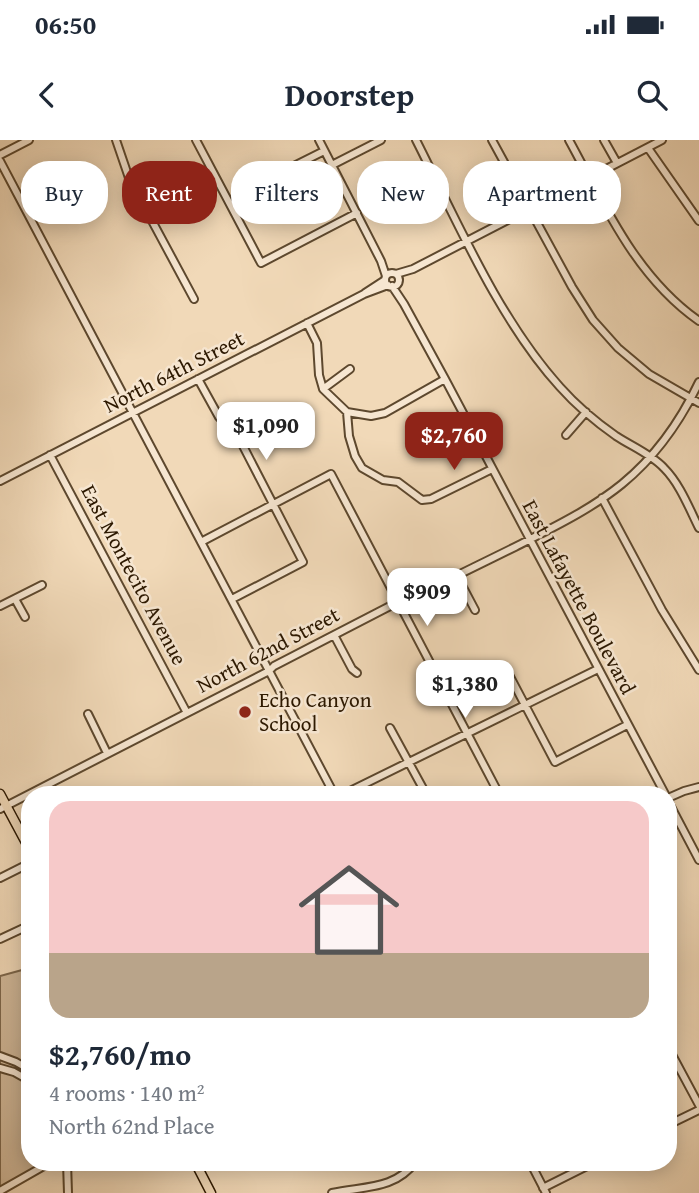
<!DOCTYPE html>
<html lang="en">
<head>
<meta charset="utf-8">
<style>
	:root { --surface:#fff; --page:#f6f6f7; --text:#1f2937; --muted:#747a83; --accent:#8f2418 }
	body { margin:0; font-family:"Gentium Book Plus",serif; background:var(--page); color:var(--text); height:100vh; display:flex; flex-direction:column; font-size:26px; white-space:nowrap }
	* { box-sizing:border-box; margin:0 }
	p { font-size:23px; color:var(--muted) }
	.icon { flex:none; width:38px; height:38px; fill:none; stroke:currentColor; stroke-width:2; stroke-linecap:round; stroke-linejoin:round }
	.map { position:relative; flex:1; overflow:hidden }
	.drawer { position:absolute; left:21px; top:646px; width:656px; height:385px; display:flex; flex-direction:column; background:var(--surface); border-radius:28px; box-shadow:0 4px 18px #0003 }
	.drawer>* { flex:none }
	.top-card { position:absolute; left:21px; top:21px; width:658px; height:63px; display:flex; gap:14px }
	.price { position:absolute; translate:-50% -60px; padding:0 16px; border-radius:14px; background:#fff; color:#222; font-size:23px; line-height:46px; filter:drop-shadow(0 2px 4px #0008) }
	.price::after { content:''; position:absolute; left:50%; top:42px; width:21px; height:16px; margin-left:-10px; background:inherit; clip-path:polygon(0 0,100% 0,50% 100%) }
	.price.active { background:var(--accent); color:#fff }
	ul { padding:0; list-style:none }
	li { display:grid; align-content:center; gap:14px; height:371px; padding:0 28px }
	li span { display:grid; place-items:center; height:217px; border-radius:21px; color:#555 }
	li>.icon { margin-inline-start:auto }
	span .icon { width:126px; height:126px; fill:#fffc; stroke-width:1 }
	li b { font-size:30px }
	.tag { padding:0 24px; border-radius:28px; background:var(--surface); box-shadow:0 4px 18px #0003; font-size:24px; line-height:63px }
	.tag.active { background:var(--accent); color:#fff }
	.status { display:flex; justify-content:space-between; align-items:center; height:49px; padding:0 35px; background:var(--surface); direction:ltr }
	.status svg { height:19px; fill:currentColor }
	header { display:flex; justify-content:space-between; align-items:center; height:91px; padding:0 28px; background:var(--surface); font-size:32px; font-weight:700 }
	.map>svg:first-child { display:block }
	.green { fill:#d0b899; stroke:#7e684c; stroke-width:2 }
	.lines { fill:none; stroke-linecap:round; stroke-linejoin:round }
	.minor-casing { stroke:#5d482e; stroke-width:10 }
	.major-casing { stroke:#2c1800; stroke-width:11 }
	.minor { stroke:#f6e6d1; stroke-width:6 }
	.major { stroke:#f1d9b8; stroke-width:8 }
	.poi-dot { fill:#8f2418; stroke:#f6e6d1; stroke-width:2.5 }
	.labels { text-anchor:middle; stroke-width:5; stroke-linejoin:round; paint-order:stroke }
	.street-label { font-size:21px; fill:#2c1800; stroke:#f6e6d1 }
	.poi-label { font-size:21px; fill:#2c1800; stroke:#f6e6d1; text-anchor:start }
</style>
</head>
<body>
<div class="status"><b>06:50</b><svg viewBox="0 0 49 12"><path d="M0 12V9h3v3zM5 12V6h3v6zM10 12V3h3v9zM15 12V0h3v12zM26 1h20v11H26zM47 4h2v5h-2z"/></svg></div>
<header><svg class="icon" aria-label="back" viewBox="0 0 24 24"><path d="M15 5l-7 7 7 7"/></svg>Doorstep<svg class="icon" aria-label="search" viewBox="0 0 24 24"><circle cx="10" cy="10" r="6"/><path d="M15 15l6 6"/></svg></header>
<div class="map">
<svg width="699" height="1053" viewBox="0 0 699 1053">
	<rect width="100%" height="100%" fill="#f1d9b8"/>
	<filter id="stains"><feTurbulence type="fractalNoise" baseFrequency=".00286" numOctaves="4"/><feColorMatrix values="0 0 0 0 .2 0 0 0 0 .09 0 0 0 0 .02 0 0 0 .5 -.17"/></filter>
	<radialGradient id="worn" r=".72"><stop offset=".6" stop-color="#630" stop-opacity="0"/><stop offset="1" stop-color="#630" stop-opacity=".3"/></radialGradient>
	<path class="green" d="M 30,825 L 30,1022 L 46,1022 L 0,1049 L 0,836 L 22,830 Z"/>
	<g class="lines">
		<defs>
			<path id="minor" d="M 116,0 L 129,38 L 194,159
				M 196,0 L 261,123 L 357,73
				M 319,0 L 381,121 L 386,136
				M 416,0 C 457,81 499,180 560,247 C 576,265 596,282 616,296 C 631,306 651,314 664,328 C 680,344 689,368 699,388
				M 492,0 L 572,147 L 593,180 L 618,208 L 649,234 L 699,263
				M 569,0 C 605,66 636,137 699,181
				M 604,0 L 617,23
				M 648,8 L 699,81
				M 0,15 L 29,0
				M 0,21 L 334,654
				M 332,25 L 381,0
				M 288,29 L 324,11
				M385 140a7 7 0 1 1 14 0a7 7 0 1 1-14 0Z
				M 396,134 L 413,129 L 662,0
				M 392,146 L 404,164 L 445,239 L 665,654
				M 365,153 L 385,140
				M 307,183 L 317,203 L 319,235 L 323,249 L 347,272 L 349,296 L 355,316 L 362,328 L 383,340 L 398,342 L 422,360 L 431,359 L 492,329
				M 198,239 L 219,277 L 241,302 L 303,422 L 232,459
				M 323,249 L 350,229
				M 347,272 L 371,276 L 385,273 L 445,239
				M 566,295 L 586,272
				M 241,302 L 269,287
				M 50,315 L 187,573
				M 0,341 L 364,154 L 388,145
				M 602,358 L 662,470 L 699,530
				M 201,402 L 331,334 L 499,654
				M 457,436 L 475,470
				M 15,459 L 25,477
				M 0,466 L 42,445
				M 334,495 L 352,529 L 357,533
				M 506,529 L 555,622 L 627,585
				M 88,574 L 107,613
				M 390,588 L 426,654
				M 344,654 L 598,529
				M 668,658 L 684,651 L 699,647
				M 668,661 L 699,720
				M 0,669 L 269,531 L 274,526 L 394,464 L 399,464 C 438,445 477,426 515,407 C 552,388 590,370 622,344 C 655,317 681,280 699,242
				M 0,738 L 30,723
				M 0,799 L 30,785
				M 669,909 L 699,965
				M 0,916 L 16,922 L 30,930
				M 0,928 L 14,932 L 30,941
				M 668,985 L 699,970
				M 67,1022 L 68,1053
				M 530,1022 L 546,1053
				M 543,1048 L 595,1022
				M 0,1051 L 51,1022
				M 332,1053 C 363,1046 395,1050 415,1022"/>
			<path id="major" d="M 0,654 L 30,710
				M 195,1022 L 211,1053"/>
		</defs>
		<use href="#minor" class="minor-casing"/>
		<use href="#major" class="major-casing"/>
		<use href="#minor" class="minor"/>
		<use href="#major" class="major"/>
	</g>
	<circle class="poi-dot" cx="245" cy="572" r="7"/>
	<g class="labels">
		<g class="street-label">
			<text transform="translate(174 232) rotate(-27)" y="7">North 64th Street</text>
			<text transform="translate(134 435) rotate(62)" y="7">East Montecito Avenue</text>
			<text transform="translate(579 457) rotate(62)" y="7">East Lafayette Boulevard</text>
			<text transform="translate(268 510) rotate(-28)" y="7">North 62nd Street</text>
		</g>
		<g class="poi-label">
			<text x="259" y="567">Echo Canyon<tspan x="259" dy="24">School</tspan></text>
		</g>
	</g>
	<rect width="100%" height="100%" filter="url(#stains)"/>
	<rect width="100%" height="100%" fill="url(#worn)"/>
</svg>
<b class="price" style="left:266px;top:322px">$1,090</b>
<b class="price active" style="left:454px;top:332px">$2,760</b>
<b class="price" style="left:427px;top:488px">$909</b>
<b class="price" style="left:465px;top:580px">$1,380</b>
<div class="top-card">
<a class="tag">Buy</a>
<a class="tag active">Rent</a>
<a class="tag">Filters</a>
<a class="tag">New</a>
<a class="tag">Apartment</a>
</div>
<section class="drawer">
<ul>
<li><span style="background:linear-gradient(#f6c9c9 70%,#b9a48a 0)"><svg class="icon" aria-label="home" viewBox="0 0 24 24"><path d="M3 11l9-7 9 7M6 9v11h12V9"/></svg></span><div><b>$2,760/mo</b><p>4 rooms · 140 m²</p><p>North 62nd Place</p></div></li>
</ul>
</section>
</div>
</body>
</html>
